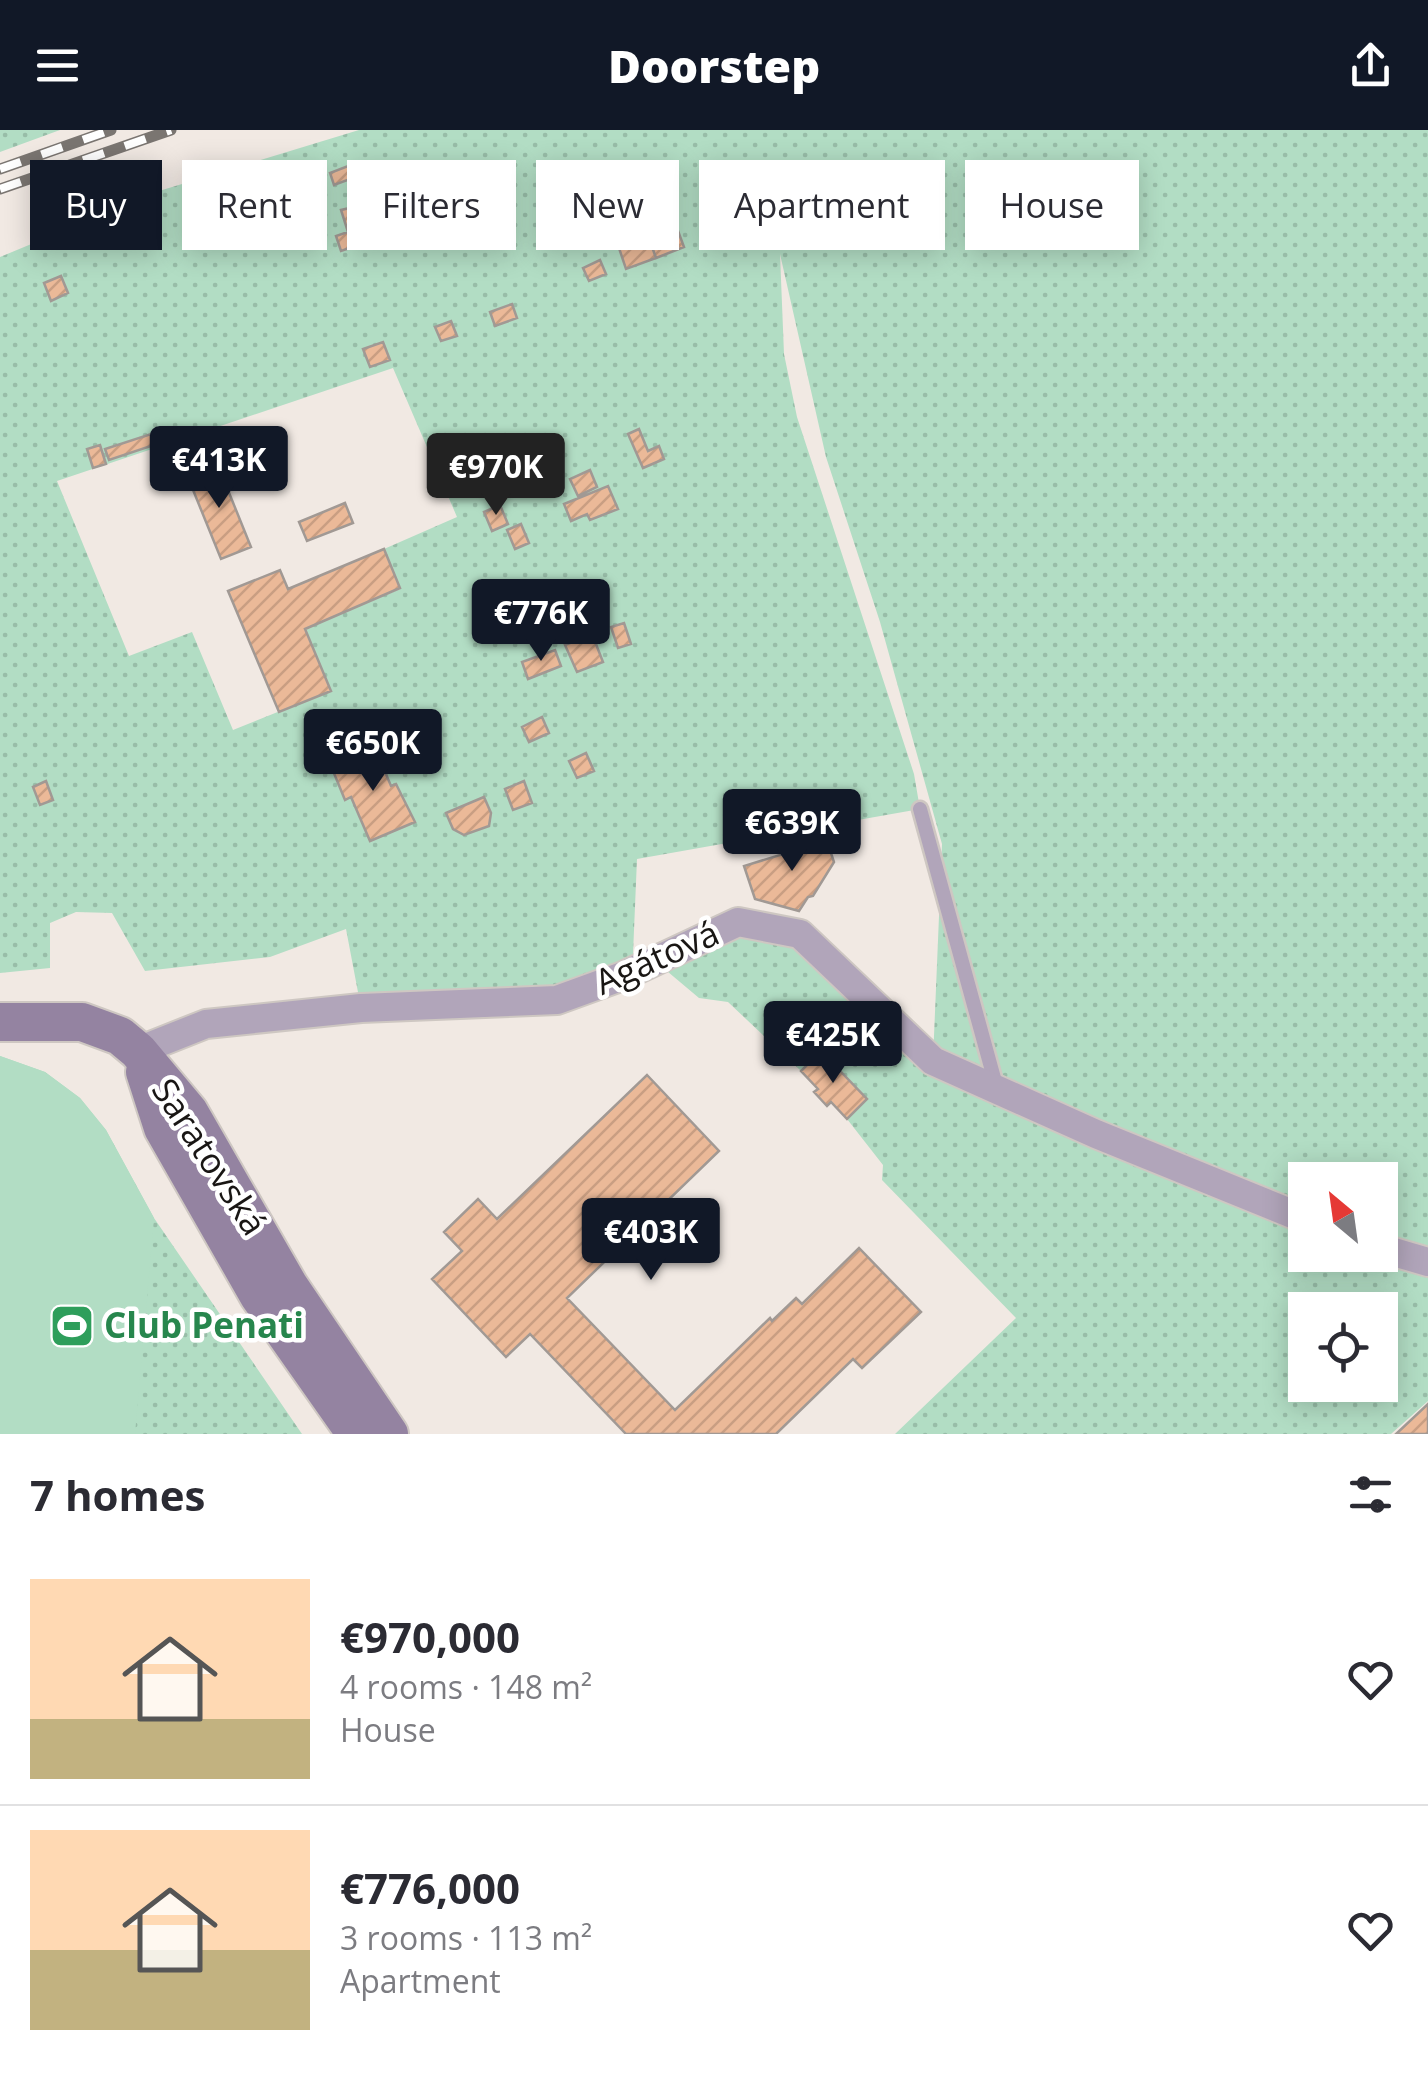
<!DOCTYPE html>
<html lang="en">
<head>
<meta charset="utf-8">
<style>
	:root { --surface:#fff; --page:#f2f2f3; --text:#2b2b33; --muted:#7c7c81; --line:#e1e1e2; --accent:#111827 }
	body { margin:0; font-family:"Open Sans",sans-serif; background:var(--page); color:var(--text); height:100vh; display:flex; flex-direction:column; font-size:38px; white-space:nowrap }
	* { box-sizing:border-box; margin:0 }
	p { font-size:32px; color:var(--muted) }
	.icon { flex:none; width:55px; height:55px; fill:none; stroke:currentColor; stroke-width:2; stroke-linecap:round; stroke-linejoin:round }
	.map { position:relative; height:1304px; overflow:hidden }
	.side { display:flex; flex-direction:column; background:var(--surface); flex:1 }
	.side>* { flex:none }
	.guide { position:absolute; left:30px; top:30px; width:1370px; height:90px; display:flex; gap:20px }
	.needle { width:65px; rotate:331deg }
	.fabs { position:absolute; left:1288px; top:1032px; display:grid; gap:20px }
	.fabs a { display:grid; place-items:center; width:110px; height:110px; border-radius:0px; background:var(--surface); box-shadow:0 5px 25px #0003; font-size:50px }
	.price { position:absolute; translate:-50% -85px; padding:0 22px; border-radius:10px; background:var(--accent); color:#fff; font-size:32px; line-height:65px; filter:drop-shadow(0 2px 5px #0008) }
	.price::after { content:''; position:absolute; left:50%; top:60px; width:30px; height:22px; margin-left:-15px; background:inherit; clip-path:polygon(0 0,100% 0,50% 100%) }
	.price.selected { background:#222; color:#fff }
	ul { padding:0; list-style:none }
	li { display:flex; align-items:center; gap:30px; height:250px; padding:0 30px }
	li+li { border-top:2px solid var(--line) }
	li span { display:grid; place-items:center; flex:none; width:280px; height:200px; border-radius:0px; color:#555 }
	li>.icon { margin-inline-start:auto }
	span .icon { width:120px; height:120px; fill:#fffc; stroke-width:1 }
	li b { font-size:42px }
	h2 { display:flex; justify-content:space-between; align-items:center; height:120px; padding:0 30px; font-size:42px }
	.chip { padding:0 35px; border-radius:0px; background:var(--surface); box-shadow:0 5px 25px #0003; font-size:35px; line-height:90px }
	.chip.selected { background:var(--accent); color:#fff }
	header { display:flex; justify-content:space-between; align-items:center; height:130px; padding:0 30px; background:var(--accent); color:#fff; font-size:45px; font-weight:800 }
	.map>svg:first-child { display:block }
	.green { fill:url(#green-dots); fill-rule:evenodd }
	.pitch { fill:#b2ddc4 }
	.building { fill:url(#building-hatch); stroke:#a19994; stroke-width:2.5 }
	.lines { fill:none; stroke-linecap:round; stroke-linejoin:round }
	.lane-casing { stroke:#cec7c2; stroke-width:19 }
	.street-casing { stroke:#cec7c2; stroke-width:32 }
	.secondary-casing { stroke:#cec7c2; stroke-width:42 }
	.lane { stroke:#b1a5ba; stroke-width:14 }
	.street { stroke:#b1a5ba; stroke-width:28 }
	.secondary { stroke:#9483a1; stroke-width:38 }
	.rail-casing { stroke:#7a7571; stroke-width:11 }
	.rail { stroke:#fff; stroke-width:8; stroke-dasharray:22; stroke-linecap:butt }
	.labels { text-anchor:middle; stroke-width:9; stroke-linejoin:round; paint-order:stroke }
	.street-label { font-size:35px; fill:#191614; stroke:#fff }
	.leisure-label { font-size:35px; font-weight:bold; fill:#27864d; stroke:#fff; text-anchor:start }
</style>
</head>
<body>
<header><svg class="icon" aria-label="menu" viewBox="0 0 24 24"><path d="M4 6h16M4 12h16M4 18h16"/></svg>Doorstep<svg class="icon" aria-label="share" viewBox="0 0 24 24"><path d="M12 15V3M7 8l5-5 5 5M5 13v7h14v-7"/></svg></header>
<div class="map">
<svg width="1428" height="1304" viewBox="0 0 1428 1304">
	<defs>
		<pattern id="green-dots" width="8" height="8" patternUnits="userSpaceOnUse" patternTransform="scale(2.5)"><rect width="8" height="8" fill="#b2ddc4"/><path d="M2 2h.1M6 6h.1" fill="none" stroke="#98bda8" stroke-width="1.8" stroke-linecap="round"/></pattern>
		<pattern id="building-hatch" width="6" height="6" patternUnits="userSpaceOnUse" patternTransform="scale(2.5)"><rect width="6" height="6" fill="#ebb998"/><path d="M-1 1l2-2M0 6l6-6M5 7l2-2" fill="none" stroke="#c99e82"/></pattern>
	</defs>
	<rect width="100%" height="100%" fill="#f1e9e3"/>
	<path class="green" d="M 0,0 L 60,0 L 0,22 Z
		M 359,0 L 1428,0 L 1428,1271 L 1391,1304 L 895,1304 L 1016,1188 L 882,1050 L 883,1035 L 847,989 L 867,968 L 821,922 L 801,941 L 728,872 L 699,868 L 655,831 L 738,792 L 800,804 L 933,930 L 942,714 L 880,492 L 826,327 L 780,124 L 784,224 L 797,287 L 914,644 L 920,679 L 637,729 L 633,824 L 623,846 L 557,870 L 361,878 L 346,799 L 270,827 L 145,841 L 112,783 L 76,782 L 50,793 L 50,838 L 0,843 L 0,127 L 159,61 ZM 393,238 L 457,387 L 384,419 L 400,459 L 305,499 L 330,561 L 233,600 L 192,502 L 129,526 L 57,351 ZM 1305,1050 L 1380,1050 L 1380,1125 L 1305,1125 ZM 1305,1180 L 1380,1180 L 1380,1255 L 1305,1255 Z
		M 0,926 L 45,942 L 80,968 L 106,1000 L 154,1088 L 302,1304 L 0,1304 Z"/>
	<path class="pitch" d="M 0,926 L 45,942 L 80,968 L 106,1000 L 154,1088 L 135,1304 L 0,1304 Z"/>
	<path class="building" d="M 348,36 L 353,48 L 334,55 L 330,43 Z
		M 259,65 L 267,84 L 245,93 L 237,75 Z
		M 354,77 L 361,99 L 370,97 L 374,110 L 341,121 L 336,106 L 348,102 L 341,80 Z
		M 674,90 L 684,117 L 656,128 L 646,100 Z
		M 649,108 L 656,128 L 626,139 L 619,118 Z
		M 600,130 L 606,144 L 589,151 L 583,138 Z
		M 61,146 L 68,163 L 51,171 L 44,153 Z
		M 512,174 L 517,188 L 495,196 L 490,182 Z
		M 451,191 L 457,206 L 441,211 L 435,197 Z
		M 383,212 L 390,230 L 370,237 L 363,219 Z
		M 639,299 L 648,321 L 659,316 L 664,329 L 643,338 L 628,304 Z
		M 151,304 L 154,315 L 109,330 L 105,319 Z
		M 100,315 L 106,334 L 93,338 L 87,319 Z
		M 217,333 L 251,417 L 221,429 L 187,345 Z
		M 590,340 L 597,357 L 578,366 L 570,349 Z
		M 608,356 L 618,379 L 590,390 L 587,384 L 571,391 L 564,374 Z
		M 345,373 L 353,393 L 307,411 L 299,392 Z
		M 500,375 L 508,394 L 492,401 L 484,382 Z
		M 521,394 L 529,413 L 515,419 L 507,400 Z
		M 384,419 L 400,458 L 305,499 L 331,561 L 279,582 L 228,461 L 280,440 L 288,459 Z
		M 624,493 L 631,514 L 618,518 L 611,497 Z
		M 592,504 L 603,532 L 577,542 L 565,515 Z
		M 555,520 L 561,536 L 528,549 L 522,532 Z
		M 542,587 L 549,603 L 529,612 L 522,597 Z
		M 375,618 L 391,656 L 396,654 L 415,692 L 370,711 L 351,667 L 345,670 L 331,636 Z
		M 586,623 L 594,641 L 577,648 L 569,631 Z
		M 46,651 L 53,670 L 40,675 L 33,657 Z
		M 524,651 L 532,673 L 513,680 L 505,659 Z
		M 484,667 L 491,683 L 489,696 L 464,705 L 453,699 L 446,683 Z
		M 818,703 L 821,713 L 827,711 L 834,732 L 813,766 L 808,767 L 799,781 L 755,769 L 744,736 L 800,719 L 797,709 Z
		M 821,921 L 867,969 L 847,989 L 831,972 L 827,976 L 814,962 L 818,959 L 801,941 Z
		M 647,945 L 719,1021 L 567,1168 L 675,1280 L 770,1188 L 772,1191 L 796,1168 L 802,1174 L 859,1118 L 921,1182 L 862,1238 L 853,1229 L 776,1304 L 626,1304 L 530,1204 L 506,1227 L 432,1149 L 462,1121 L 444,1102 L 478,1069 L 497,1089 Z
		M 1428,1274 L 1428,1304 L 1396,1304 Z"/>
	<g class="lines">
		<defs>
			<path id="lane" d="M 920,679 L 997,959"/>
			<path id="street" d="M 138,921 L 206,894 L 361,878 L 557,870 L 623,846 L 738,792 L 800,804 L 933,931 L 1096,1004 L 1305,1089
				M 1380,1118 L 1428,1132"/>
			<path id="secondary" d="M 0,892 L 82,892 L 120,906 L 138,921 L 189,982 L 289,1156 L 389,1304
				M 145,942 L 163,998 L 259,1166 L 356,1304"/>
		</defs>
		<use href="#lane" class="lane-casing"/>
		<use href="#street" class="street-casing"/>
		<use href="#secondary" class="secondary-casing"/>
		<use href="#lane" class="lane"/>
		<use href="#street" class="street"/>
		<use href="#secondary" class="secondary"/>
		<defs>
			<path id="rail" d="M 0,39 L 111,0
				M 0,59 L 171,0"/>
		</defs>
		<use href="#rail" class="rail-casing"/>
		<use href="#rail" class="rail"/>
	</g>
	<defs>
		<symbol id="stadium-square" viewBox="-11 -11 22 22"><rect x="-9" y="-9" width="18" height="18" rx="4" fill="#2e9e5b" stroke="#fff"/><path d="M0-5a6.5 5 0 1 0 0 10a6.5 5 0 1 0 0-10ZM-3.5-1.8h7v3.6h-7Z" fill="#fff"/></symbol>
	</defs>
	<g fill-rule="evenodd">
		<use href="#stadium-square" x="47" y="1171" width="50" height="50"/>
	</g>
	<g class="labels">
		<g class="street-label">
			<text transform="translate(657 828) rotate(-24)" y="12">Agátová</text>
			<text transform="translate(209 1027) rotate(57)" y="12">Saratovská</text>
		</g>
		<g class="leisure-label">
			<text x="104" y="1208">Club Penati</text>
		</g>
	</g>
</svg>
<div class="fabs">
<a><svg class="needle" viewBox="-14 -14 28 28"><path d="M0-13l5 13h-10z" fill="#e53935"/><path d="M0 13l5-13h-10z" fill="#7c7c81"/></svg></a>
<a><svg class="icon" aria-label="locate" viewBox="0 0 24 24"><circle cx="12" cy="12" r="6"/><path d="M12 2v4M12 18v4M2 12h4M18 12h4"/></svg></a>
</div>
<b class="price" style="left:219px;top:381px">€413K</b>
<b class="price selected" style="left:496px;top:388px">€970K</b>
<b class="price" style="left:541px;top:534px">€776K</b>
<b class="price" style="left:373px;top:664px">€650K</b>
<b class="price" style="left:792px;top:744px">€639K</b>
<b class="price" style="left:833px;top:956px">€425K</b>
<b class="price" style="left:651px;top:1153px">€403K</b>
<div class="guide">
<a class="chip selected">Buy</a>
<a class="chip">Rent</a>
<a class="chip">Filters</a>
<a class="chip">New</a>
<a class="chip">Apartment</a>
<a class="chip">House</a>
</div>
</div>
<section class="side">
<h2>7 homes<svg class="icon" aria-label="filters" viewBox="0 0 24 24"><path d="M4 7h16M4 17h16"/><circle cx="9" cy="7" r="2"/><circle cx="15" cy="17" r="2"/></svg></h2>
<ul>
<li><span style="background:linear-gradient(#ffd9b3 70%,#c2b280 0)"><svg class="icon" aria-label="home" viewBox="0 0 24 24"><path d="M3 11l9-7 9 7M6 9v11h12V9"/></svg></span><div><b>€970,000</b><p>4 rooms · 148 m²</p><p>House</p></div><svg class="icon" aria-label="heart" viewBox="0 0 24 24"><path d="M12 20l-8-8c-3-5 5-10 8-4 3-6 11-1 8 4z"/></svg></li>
<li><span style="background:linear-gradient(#ffd9b3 60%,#c2b280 0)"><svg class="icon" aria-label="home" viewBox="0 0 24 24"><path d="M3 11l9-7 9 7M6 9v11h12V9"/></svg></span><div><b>€776,000</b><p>3 rooms · 113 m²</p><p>Apartment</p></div><svg class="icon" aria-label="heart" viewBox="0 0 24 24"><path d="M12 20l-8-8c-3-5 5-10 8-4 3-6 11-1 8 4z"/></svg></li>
</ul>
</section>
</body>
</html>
